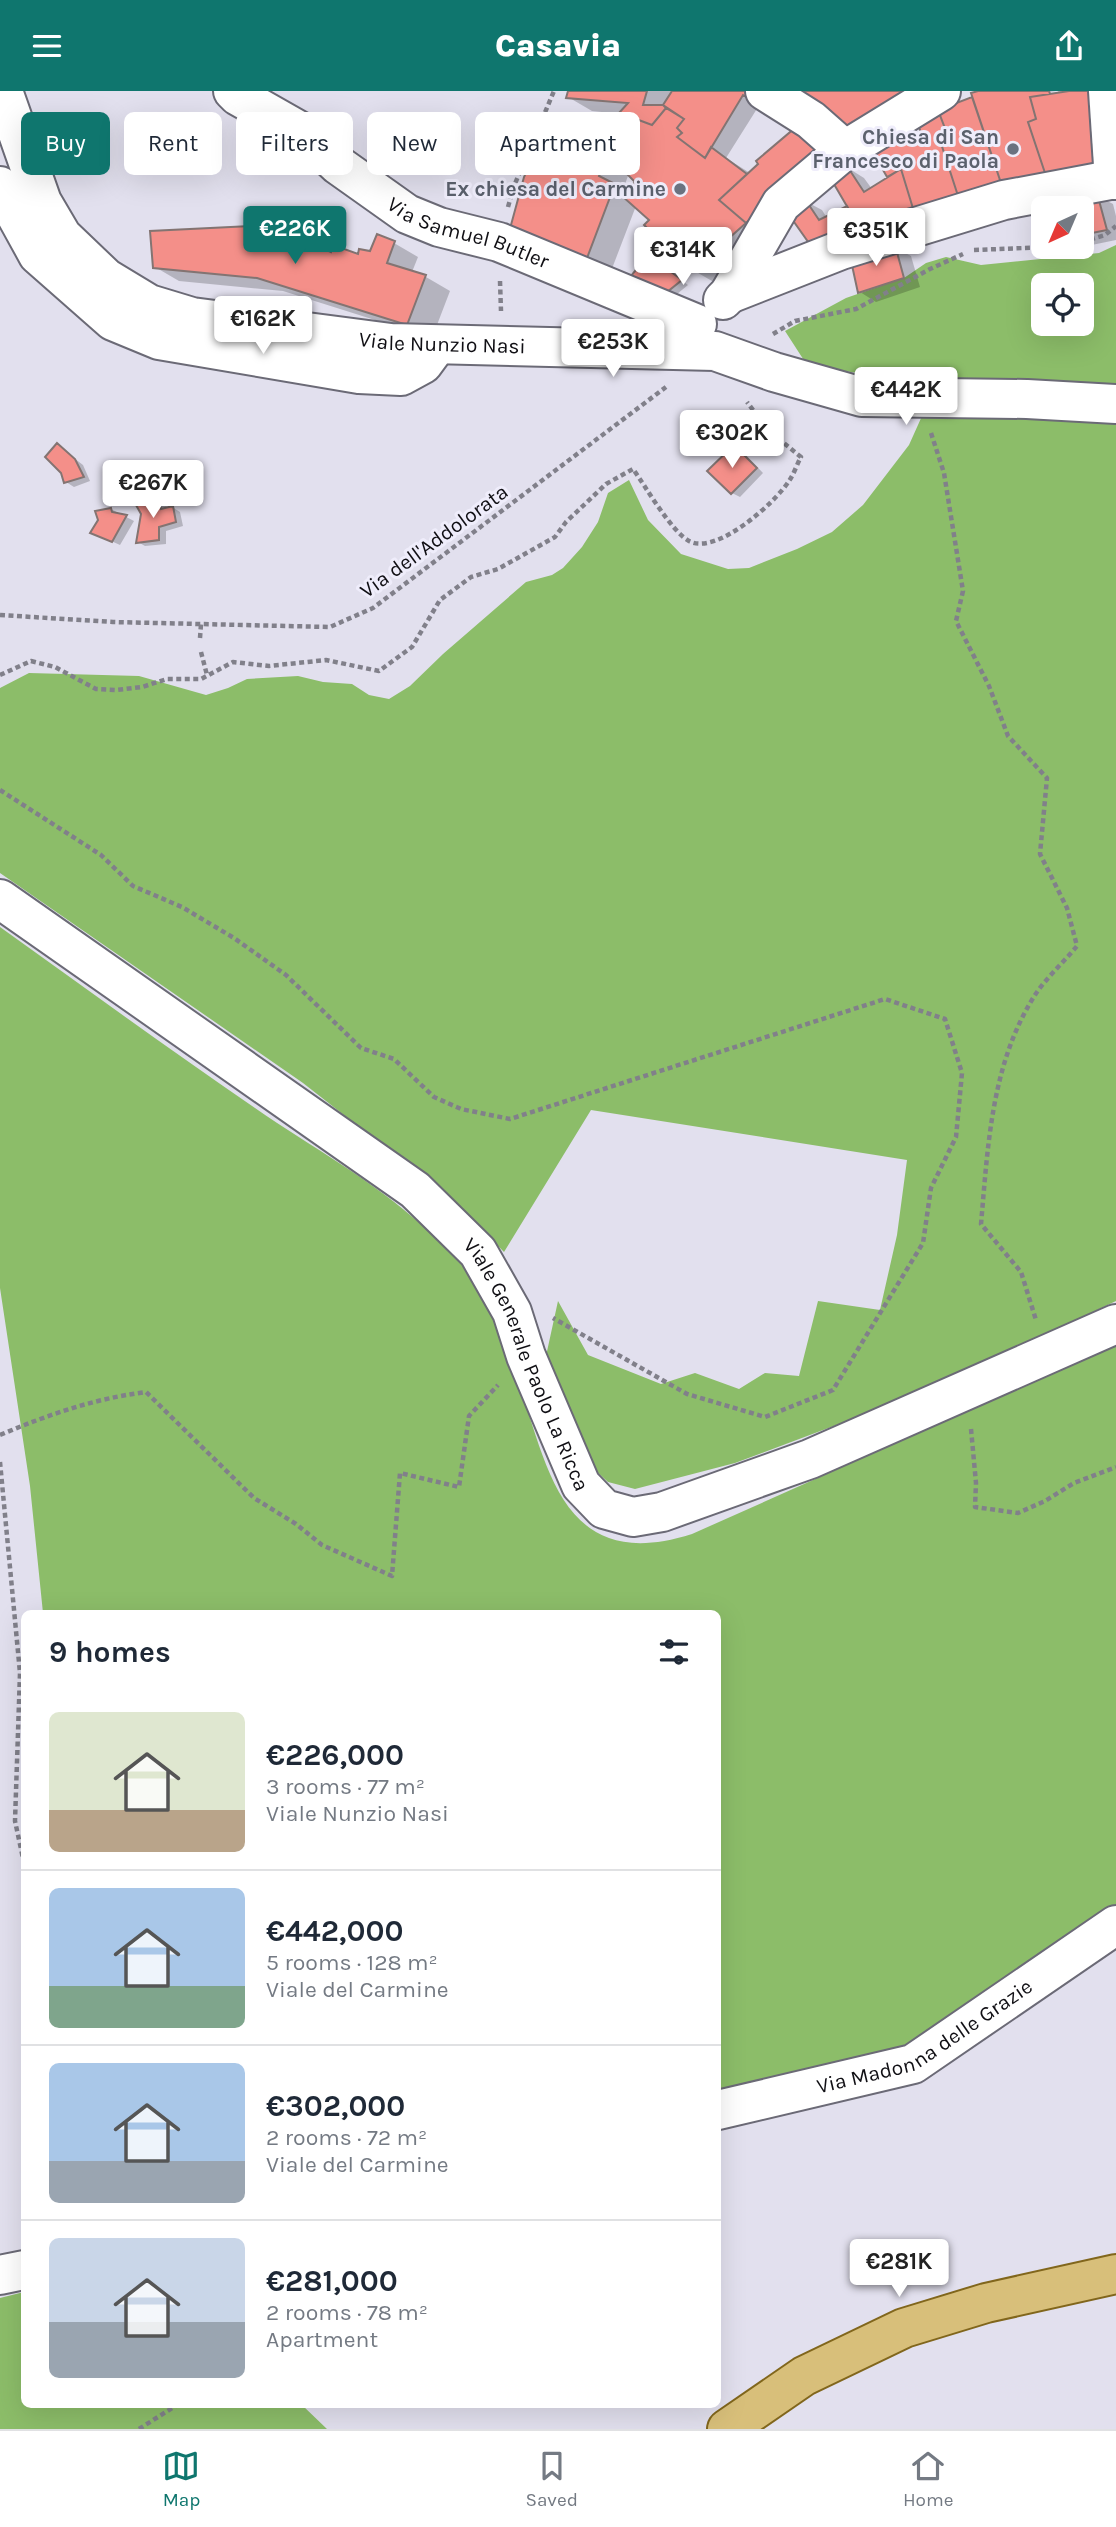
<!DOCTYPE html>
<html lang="en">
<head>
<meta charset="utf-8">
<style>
	:root { --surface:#fff; --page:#f2f2f3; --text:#1f2937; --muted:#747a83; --line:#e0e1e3; --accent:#0f766e }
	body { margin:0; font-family:Karla,sans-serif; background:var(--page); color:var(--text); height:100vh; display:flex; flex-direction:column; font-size:26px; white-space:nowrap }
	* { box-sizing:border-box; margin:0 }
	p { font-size:23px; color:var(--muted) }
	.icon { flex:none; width:38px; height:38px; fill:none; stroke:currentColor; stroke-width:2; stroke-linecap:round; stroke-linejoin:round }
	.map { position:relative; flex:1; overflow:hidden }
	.drawer { position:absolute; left:21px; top:1519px; width:700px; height:798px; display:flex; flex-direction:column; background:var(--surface); border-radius:10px; box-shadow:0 7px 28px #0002 }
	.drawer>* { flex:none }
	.hud { position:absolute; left:21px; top:21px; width:700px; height:63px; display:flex; gap:14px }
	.needle { width:46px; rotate:224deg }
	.tools { position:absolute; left:1031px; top:105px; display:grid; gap:14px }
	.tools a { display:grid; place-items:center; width:63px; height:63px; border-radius:10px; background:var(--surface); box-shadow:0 7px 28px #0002; font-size:35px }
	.price { position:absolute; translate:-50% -60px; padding:0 16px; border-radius:7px; background:#fff; color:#222; font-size:23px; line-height:46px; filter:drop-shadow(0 2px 4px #0008) }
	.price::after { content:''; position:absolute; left:50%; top:42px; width:21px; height:16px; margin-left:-10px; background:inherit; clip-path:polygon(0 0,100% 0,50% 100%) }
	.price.on { background:var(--accent); color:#fff }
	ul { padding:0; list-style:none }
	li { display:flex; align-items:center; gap:21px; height:175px; padding:0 28px }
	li+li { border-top:2px solid var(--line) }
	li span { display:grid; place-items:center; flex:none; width:196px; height:140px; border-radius:10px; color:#555 }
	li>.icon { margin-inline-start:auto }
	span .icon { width:84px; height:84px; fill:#fffc; stroke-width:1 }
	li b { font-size:30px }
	h2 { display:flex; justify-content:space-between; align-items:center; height:84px; padding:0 28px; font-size:30px }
	.pill { padding:0 24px; border-radius:10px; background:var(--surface); box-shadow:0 7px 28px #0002; font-size:24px; line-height:63px }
	.pill.on { background:var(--accent); color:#fff }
	header { display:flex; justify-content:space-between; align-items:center; height:91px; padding:0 28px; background:var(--accent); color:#fff; font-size:32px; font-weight:800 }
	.tab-bar { display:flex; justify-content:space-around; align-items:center; height:98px; border-top:2px solid var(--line); background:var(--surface); font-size:19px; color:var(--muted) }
	.tab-bar a { display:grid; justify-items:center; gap:4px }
	.tab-bar .on { color:var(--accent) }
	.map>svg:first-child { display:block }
	.forest { fill:#8cbd69; fill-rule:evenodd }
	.shadow { fill:#0003; fill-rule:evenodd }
	.building { fill:#f48f89; stroke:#837472; stroke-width:2 }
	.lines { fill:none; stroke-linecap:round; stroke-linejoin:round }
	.minor-casing { stroke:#6b6a76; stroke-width:42 }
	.major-casing { stroke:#81661c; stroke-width:42 }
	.path { stroke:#81808a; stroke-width:4.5; stroke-dasharray:5 3.5; stroke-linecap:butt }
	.minor { stroke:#fff; stroke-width:38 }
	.major { stroke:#d8bf7a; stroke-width:38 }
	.worship-dot { fill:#6b7280; stroke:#efedfb; stroke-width:2.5 }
	.labels { text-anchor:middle; stroke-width:6; stroke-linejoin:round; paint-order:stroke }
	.worship-label { font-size:21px; font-weight:bold; fill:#5b616d; stroke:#efedfb; text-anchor:end }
	.street-label { font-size:21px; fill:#100f14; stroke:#efedfb }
</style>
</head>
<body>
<header><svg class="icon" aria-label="menu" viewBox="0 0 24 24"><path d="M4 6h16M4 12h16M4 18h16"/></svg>Casavia<svg class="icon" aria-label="share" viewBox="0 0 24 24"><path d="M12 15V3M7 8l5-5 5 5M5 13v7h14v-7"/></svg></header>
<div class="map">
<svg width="1116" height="2338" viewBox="0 0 1116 2338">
	<rect width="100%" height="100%" fill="#e2e0ee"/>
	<path class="forest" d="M 1116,154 L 1116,298 L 920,292 L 807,274 L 785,240 L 846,207 L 904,187 L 926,172 L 946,166 L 981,174 L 1099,162 ZM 1043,194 L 1082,194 L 1082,233 L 1043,233 Z
		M 922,325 L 1021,325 L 1116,331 L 1116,1210 L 1021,1255 L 839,1333 L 735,1372 L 635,1398 L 608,1391 L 596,1380 L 584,1363 L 546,1265 L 558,1210 L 588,1264 L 661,1293 L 695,1282 L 739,1298 L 765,1282 L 799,1285 L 818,1210 L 880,1219 L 897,1144 L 907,1069 L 591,1019 L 504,1161 L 455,1111 L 303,992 L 0,782 L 0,597 L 29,582 L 139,585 L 206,604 L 228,597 L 247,588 L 298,585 L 323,591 L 352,593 L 369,604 L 389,608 L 410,595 L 443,563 L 526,491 L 552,484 L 563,477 L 582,456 L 598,431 L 608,402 L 629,389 L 648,429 L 681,463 L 728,478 L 749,477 L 797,458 L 832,441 L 863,414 L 909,354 Z
		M 0,836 C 85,897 169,958 255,1017 C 313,1057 371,1088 424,1136 C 439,1148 454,1162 465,1177 C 484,1205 509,1260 519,1292 C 549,1384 566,1483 692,1443 L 1116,1254 L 1116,1819 L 903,1960 L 718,2003 L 718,1522 L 43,1522 L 30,1395 L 0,1197 Z
		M 24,2201 L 24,2314 L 302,2314 L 327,2338 L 0,2338 L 0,2207 Z"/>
	<path class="shadow" d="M 570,0 L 754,0 L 760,13 L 726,67 L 750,82 L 802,33 L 724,197 L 693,179 L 651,128 L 636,115 L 608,188 L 534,159 L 579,35 L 612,33 L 621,23 L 592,20 L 568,6 ZM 629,82 L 637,90 L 627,102 L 623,99 Z
		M 784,0 L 953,0 L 942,7 L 948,13 L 935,20 L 936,22 L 974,7 L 973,3 L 983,0 L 1056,0 L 1041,2 L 1041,6 L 1059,3 L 1058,0 L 1116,0 L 1116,91 L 1075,98 L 1077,103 L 1036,115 L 1021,106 L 879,150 L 834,170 L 817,160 L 789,121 L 805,110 L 822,119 L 827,127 L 850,116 L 834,88 L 848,77 L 864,87 L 872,98 L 889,87 L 873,58 L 888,47 L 887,46 L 868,56 L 843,42 ZM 918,29 L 926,48 L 916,51 L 899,39 Z
		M 1096,104 L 1113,113 L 1116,125 L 1116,149 L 1082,156 L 1082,117 L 1055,117 Z
		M 394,152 L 418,166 L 412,181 L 426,186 L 450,200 L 432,247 L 283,200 L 179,190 L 155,176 L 332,163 L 359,165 Z
		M 894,156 L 911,165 L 920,196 L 876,211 L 860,201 Z
		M 656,170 L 688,194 L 671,208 Z
		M 57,354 L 83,374 L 90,390 L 74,396 L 66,391 Z
		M 734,356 L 742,360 L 763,382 L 740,406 L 732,402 Z
		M 158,408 L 166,413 L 167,418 L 172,416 L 180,421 L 183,435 L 166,440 L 166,453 L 145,455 L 138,451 Z
		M 111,418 L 134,430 L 120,454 L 100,445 Z"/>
	<path class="building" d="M 568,0 L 647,0 L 643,14 L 663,14 L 666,17 L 652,34 L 636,28 L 607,63 L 599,85 L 615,93 L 584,175 L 508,145 L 524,86 L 555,23 L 578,32 L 581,25 L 611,31 L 628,12 L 566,7 Z
		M 672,0 L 752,0 L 753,10 L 743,4 L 705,67 L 677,46 L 682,42 L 677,37 L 684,28 L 663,14 Z
		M 780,0 L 922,0 L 842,43 Z
		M 978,0 L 1049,0 L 1050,3 L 1030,6 L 1036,28 L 1028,31 L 1046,85 L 1003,98 L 971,2 Z
		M 1069,0 L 1103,0 L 1108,76 L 1046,85 L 1028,31 L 1036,28 L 1030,6 Z
		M 972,6 L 1003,98 L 960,111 L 938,43 L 946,40 L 938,19 Z
		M 666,17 L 684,28 L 677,37 L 682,42 L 677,46 L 705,67 L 711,56 L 747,83 L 719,109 L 746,132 L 692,180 L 644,134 L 649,129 L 622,105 L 635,91 L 607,63 L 636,28 L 652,34 Z
		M 938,19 L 946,40 L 938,43 L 960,111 L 915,124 L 901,78 L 887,86 L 871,58 L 899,37 L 907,52 L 923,47 L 916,28 Z
		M 802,31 L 828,59 L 746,132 L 719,109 L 758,73 L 756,70 Z
		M 847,75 L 864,101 L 901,78 L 915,124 L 862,141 L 831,88 Z
		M 1097,102 L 1107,139 L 1082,144 L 1082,117 L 1053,117 Z
		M 805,108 L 819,129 L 847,115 L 862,141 L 816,162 L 787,121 Z
		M 273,134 L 331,161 L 333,154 L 358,163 L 359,158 L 370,160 L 377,143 L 395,150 L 387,172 L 426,184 L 407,234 L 257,187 L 153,177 L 150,140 Z
		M 895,154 L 904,187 L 858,202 L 850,165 Z
		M 648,164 L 682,189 L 662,205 L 626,191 Z
		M 57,352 L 75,368 L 84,386 L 64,392 L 61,382 L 45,366 Z
		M 734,354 L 757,377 L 731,403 L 707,380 Z
		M 158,407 L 161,418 L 173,415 L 176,431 L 159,436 L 159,449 L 136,452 L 141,423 L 136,414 Z
		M 111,417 L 112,421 L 127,424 L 112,451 L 90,442 L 98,429 L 95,420 Z"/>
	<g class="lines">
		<defs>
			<g id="minor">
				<path id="s1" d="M 3,0 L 42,111 L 62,145 L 106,187 L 149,213 L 192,226 L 391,252 L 715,260 L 774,281 L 862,306 L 1027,308 L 1116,313"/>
				<path id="s2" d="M 233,0 L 238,5 L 305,43 L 338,74 L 407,123 L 439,136 L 499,151 L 697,233"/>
				<path d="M 765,0 L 811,29 L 845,59"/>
				<path d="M 1108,0 L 1114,89"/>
				<path d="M 0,95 L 38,164 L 113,230 L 159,249 L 359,283 L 401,285 L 423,273 L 437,254"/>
				<path d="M 729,203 L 841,159 L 1004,109 L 1116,88"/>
				<path d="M 723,209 L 729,203 L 781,113 L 845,59 L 941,0"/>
				<path id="s3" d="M 0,808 L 415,1099 L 478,1161 L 512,1221 L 526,1265 L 581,1394 L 604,1418 L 633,1426 L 662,1421 L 810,1368 L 1116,1233"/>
				<path id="s4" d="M 718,2019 L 913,1973 L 1116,1834"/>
				<path d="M 0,2184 L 24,2179"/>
			</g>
			<path id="major" d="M 727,2338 L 804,2285 L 904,2237 L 986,2212 L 1116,2183"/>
		</defs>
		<use href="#minor" class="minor-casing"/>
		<use href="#major" class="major-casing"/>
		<path class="path" d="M 508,116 L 514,95 L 554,0
			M 1082,151 L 1105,144 L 1116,135
			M 974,159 L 1050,156
			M 500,190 L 501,220
			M 773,243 L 795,230 L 856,218 L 930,178 L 963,163
			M 931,342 L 944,382 L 963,500 L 956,530 L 989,595 L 1008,645 L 1047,687 L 1040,763 L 1067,817 L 1077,855 C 1064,871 1046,887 1035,904 C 991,973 988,1055 981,1133 L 1021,1181 L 1036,1229
			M 0,524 L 113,531 L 330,536 L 373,517 L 666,296
			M 200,547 L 201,533
			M 201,561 L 207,584
			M 0,584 L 31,570 L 55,576 L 96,598 L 117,599 L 142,596 L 167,588 L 201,588 L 233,571 L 269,575 L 326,569 L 379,580 L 412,556 L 440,509 L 471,486 L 498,478 L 555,446 L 566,431 L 606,393 L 633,378 C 646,396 671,440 689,450 C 716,465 775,412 789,390 C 794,383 797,373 801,366 L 769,340 L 747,311
			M 0,699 L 101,764 L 133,795 L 182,816 L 234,847 L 286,884 L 361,957 L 394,968 L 434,1006 L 461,1018 L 510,1028 L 885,908 L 945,928 L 962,982 L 956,1046 L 931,1097 L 923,1152 L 833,1299 L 765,1326 L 687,1303 L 553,1227
			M 971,1338 L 976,1392 L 975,1416 L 1018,1422 L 1045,1410 L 1074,1392 L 1116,1376
			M 0,1344 C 50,1323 93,1308 146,1301 L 254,1407 L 296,1433 L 322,1454 L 392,1485 L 400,1382 L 459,1396 L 469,1325 L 498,1294
			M 0,1371 L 20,1582 L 15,1730 L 24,1772
			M 139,2338 L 177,2314"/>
		<use href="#minor" class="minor"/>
		<use href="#major" class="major"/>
	</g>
	<g class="worship-dot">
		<circle cx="1013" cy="58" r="7"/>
		<circle cx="680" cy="98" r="7"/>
	</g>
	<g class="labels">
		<g class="worship-label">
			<text x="999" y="53">Chiesa di San<tspan x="999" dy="24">Francesco di Paola</tspan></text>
			<text x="666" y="105">Ex chiesa del Carmine</text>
		</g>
		<g class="street-label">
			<text dy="7" stroke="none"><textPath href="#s2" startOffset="278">Via Samuel Butler</textPath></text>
			<text dy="7" stroke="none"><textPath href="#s1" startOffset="565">Viale Nunzio Nasi</textPath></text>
			<text transform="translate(434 450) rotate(-36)" y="7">Via dell'Addolorata</text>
			<text dy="7" stroke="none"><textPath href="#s3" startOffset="718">Viale Generale Paolo La Ricca</textPath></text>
			<text dy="7" stroke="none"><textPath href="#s4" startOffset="222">Via Madonna delle Grazie</textPath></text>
		</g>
	</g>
</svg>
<div class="tools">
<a><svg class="needle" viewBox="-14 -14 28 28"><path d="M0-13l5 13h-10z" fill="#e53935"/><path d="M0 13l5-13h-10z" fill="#747a83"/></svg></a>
<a><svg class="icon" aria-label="locate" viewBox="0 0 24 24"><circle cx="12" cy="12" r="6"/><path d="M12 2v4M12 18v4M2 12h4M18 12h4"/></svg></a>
</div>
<b class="price on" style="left:295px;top:175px">€226K</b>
<b class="price" style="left:876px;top:177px">€351K</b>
<b class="price" style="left:683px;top:196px">€314K</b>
<b class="price" style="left:263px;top:265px">€162K</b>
<b class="price" style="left:613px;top:288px">€253K</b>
<b class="price" style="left:906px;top:336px">€442K</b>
<b class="price" style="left:732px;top:379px">€302K</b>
<b class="price" style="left:153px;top:429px">€267K</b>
<b class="price" style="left:899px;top:2208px">€281K</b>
<div class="hud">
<a class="pill on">Buy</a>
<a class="pill">Rent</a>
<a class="pill">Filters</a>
<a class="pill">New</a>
<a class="pill">Apartment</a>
</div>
<section class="drawer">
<h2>9 homes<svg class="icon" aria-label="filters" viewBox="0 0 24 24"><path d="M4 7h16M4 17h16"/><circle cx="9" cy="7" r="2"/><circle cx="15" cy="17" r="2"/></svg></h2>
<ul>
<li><span style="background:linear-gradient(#dfe7d0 70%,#b9a48a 0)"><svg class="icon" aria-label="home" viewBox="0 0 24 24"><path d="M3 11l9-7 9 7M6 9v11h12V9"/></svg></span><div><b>€226,000</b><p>3 rooms · 77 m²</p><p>Viale Nunzio Nasi</p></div></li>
<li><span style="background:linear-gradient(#a9c7e8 70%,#7fa58c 0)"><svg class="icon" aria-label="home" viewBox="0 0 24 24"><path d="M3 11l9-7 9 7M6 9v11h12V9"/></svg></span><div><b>€442,000</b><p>5 rooms · 128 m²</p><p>Viale del Carmine</p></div></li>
<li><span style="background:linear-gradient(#a9c7e8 70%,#9aa5b1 0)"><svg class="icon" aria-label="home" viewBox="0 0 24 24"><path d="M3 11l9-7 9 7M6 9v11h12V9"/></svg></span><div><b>€302,000</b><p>2 rooms · 72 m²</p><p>Viale del Carmine</p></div></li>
<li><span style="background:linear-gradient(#c9d6e8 60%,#9aa5b1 0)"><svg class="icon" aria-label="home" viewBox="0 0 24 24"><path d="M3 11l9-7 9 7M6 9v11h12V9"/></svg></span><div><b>€281,000</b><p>2 rooms · 78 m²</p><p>Apartment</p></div></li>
</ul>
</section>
</div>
<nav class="tab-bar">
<a class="on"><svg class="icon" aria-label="map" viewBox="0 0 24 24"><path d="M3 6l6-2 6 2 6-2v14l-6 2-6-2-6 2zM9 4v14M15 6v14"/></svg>Map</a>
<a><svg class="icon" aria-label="saved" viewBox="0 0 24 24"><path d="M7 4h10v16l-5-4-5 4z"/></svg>Saved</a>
<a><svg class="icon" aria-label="home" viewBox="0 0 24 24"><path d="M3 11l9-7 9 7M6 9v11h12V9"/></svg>Home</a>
</nav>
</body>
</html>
